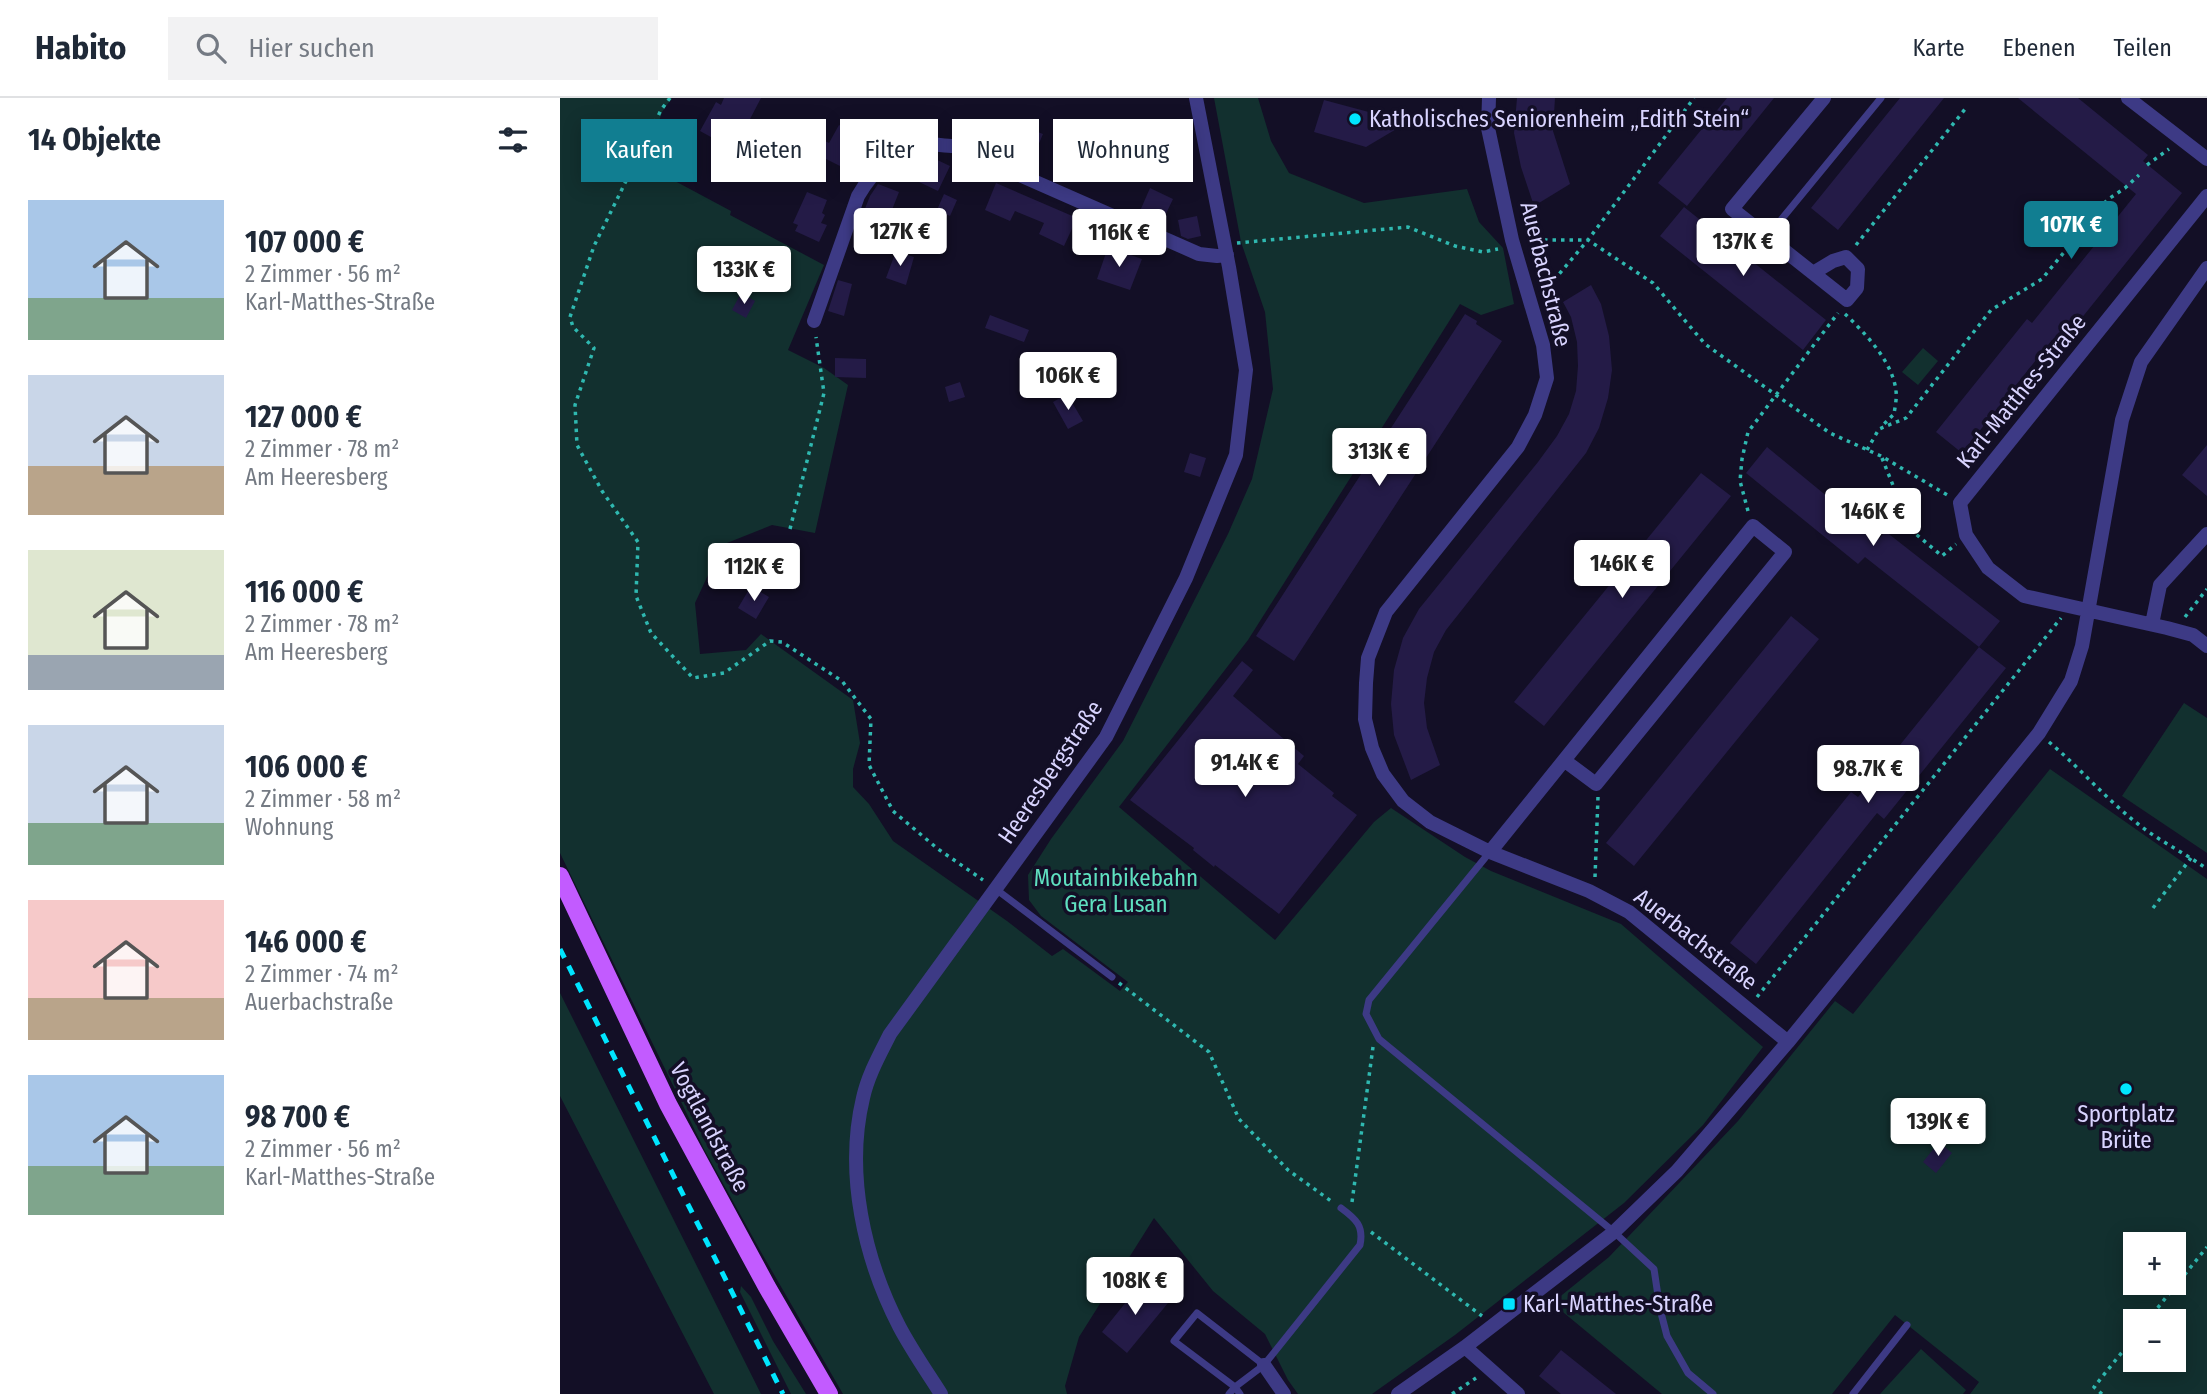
<!DOCTYPE html>
<html lang="de">
<head>
<meta charset="utf-8">
<style>
	:root { --surface:#fff; --page:#f2f2f3; --text:#1f2937; --muted:#747a83; --line:#e0e1e3; --accent:#117e91 }
	body { margin:0; font-family:"Fira Sans Condensed",sans-serif; background:var(--page); color:var(--text); height:100vh; display:flex; flex-direction:column; font-size:26px; white-space:nowrap }
	* { box-sizing:border-box; margin:0 }
	p { font-size:23px; color:var(--muted) }
	.icon { flex:none; width:38px; height:38px; fill:none; stroke:currentColor; stroke-width:2; stroke-linecap:round; stroke-linejoin:round }
	.map { position:relative; flex:1; overflow:hidden }
	.details { display:flex; flex-direction:column; background:var(--surface); width:560px }
	.details>* { flex:none }
	.top-card { position:absolute; left:21px; top:21px; width:665px; height:63px; display:flex; gap:14px }
	.fabs { position:absolute; left:1563px; top:1134px; display:grid; gap:14px }
	.fabs a { display:grid; place-items:center; width:63px; height:63px; border-radius:0px; background:var(--surface); box-shadow:0 4px 18px #0003; font-size:35px }
	.price { position:absolute; translate:-50% -60px; padding:0 16px; border-radius:7px; background:#fff; color:#222; font-size:23px; line-height:46px; filter:drop-shadow(0 2px 4px #0008) }
	.price::after { content:''; position:absolute; left:50%; top:42px; width:21px; height:16px; margin-left:-10px; background:inherit; clip-path:polygon(0 0,100% 0,50% 100%) }
	.price.on { background:var(--accent); color:#fff }
	ul { padding:0; list-style:none }
	li { display:flex; align-items:center; gap:21px; height:175px; padding:0 28px }
	li span { display:grid; place-items:center; flex:none; width:196px; height:140px; border-radius:0px; color:#555 }
	li>.icon { margin-inline-start:auto }
	span .icon { width:84px; height:84px; fill:#fffc; stroke-width:1 }
	li b { font-size:30px }
	h2 { display:flex; justify-content:space-between; align-items:center; height:84px; padding:0 28px; font-size:30px }
	.tag { padding:0 24px; border-radius:0px; background:var(--surface); box-shadow:0 4px 18px #0003; font-size:24px; line-height:63px }
	.tag.on { background:var(--accent); color:#fff }
	header { display:flex; align-items:center; gap:42px; box-sizing:border-box; height:98px; padding:0 35px; background:var(--surface); border-bottom:2px solid var(--line) }
	header strong { font-size:33px }
	nav { display:flex; gap:38px; margin-inline-start:auto; font-size:24px }
	.search { width:490px; height:63px; background:var(--page); display:flex; align-items:center; gap:18px; box-sizing:border-box; padding:0 24px; border-radius:0px; color:var(--muted); font-size:26px }
	main { display:flex; flex:1; min-height:0 }
	.map>svg:first-child { display:block }
	.green { fill:#12302f; fill-rule:evenodd }
	.building { fill:#241b47 }
	.lines { fill:none; stroke-linecap:round; stroke-linejoin:round }
	.path { stroke:#2fb8b0; stroke-width:3.5; stroke-dasharray:3.5 5; stroke-linecap:butt }
	.lane { stroke:#3d3a85; stroke-width:7 }
	.street { stroke:#3d3a85; stroke-width:14 }
	.primary { stroke:#c25bff; stroke-width:18 }
	.rail { stroke:#00e5ff; stroke-width:5; stroke-dasharray:10 9; stroke-linecap:butt }
	.poi-dot { fill:#00e5ff; stroke:#130f26; stroke-width:2.5 }
	.labels { text-anchor:middle; stroke-width:7; stroke-linejoin:round; paint-order:stroke }
	.poi-label { font-size:23px; fill:#d9d4ff; stroke:#130f26; text-anchor:start }
	.street-label { font-size:23px; fill:#d9d4ff; stroke:#130f26 }
	.park-label { font-size:23px; fill:#5fe0c0; stroke:#130f26 }
</style>
</head>
<body>
<header>
<strong>Habito</strong>
<div class="search"><svg class="icon" aria-label="search" viewBox="0 0 24 24"><circle cx="10" cy="10" r="6"/><path d="M15 15l6 6"/></svg>Hier suchen</div>
<nav><a>Karte</a><a>Ebenen</a><a>Teilen</a></nav>
</header>
<main>
<section class="details">
<h2>14 Objekte<svg class="icon" aria-label="filters" viewBox="0 0 24 24"><path d="M4 7h16M4 17h16"/><circle cx="9" cy="7" r="2"/><circle cx="15" cy="17" r="2"/></svg></h2>
<ul>
<li><span style="background:linear-gradient(#a9c7e8 70%,#7fa58c 0)"><svg class="icon" aria-label="home" viewBox="0 0 24 24"><path d="M3 11l9-7 9 7M6 9v11h12V9"/></svg></span><div><b>107 000 €</b><p>2 Zimmer · 56 m²</p><p>Karl-Matthes-Straße</p></div></li>
<li><span style="background:linear-gradient(#c9d6e8 65%,#b9a48a 0)"><svg class="icon" aria-label="home" viewBox="0 0 24 24"><path d="M3 11l9-7 9 7M6 9v11h12V9"/></svg></span><div><b>127 000 €</b><p>2 Zimmer · 78 m²</p><p>Am Heeresberg</p></div></li>
<li><span style="background:linear-gradient(#dfe7d0 75%,#9aa5b1 0)"><svg class="icon" aria-label="home" viewBox="0 0 24 24"><path d="M3 11l9-7 9 7M6 9v11h12V9"/></svg></span><div><b>116 000 €</b><p>2 Zimmer · 78 m²</p><p>Am Heeresberg</p></div></li>
<li><span style="background:linear-gradient(#c9d6e8 70%,#7fa58c 0)"><svg class="icon" aria-label="home" viewBox="0 0 24 24"><path d="M3 11l9-7 9 7M6 9v11h12V9"/></svg></span><div><b>106 000 €</b><p>2 Zimmer · 58 m²</p><p>Wohnung</p></div></li>
<li><span style="background:linear-gradient(#f6c9c9 70%,#b9a48a 0)"><svg class="icon" aria-label="home" viewBox="0 0 24 24"><path d="M3 11l9-7 9 7M6 9v11h12V9"/></svg></span><div><b>146 000 €</b><p>2 Zimmer · 74 m²</p><p>Auerbachstraße</p></div></li>
<li><span style="background:linear-gradient(#a9c7e8 65%,#7fa58c 0)"><svg class="icon" aria-label="home" viewBox="0 0 24 24"><path d="M3 11l9-7 9 7M6 9v11h12V9"/></svg></span><div><b>98 700 €</b><p>2 Zimmer · 56 m²</p><p>Karl-Matthes-Straße</p></div></li>
</ul>
</section>
<div class="map">
<svg width="1647" height="1296" viewBox="0 0 1647 1296">
	<rect width="100%" height="100%" fill="#130f26"/>
	<path class="green" d="M 0,0 L 112,0 L 102,14 L 85,67 L 171,113 L 170,117 L 264,167 L 228,252 L 264,270 L 288,287 L 255,435 L 212,427 L 162,447 L 135,505 L 140,556 L 186,552 L 201,536 L 293,602 L 300,645 L 293,671 L 293,689 L 309,706 L 333,743 L 447,823 L 492,858 L 503,851 L 560,893 L 568,884 L 481,818 L 469,802 L 468,777 L 491,741 L 563,643 L 668,436 L 692,381 L 713,291 L 705,214 L 681,144 L 654,0 L 698,0 L 711,43 L 729,75 L 804,105 L 907,91 L 919,124 L 943,150 L 954,206 L 921,217 L 900,206 L 688,542 L 559,709 L 715,842 L 814,724 L 831,710 L 905,759 L 931,773 L 1061,826 L 1203,949 L 1143,1027 L 1064,1105 L 895,1237 L 812,1296 L 738,1296 L 728,1282 L 705,1236 L 653,1193 L 594,1120 L 519,1239 L 505,1288 L 507,1296 L 283,1296 L 201,1154 L 144,1051 L 0,755 Z
		M 1363,250 L 1378,263 L 1358,287 L 1342,274 Z
		M 1624,605 L 1647,620 L 1647,755 L 1562,698 Z
		M 1490,671 L 1647,781 L 1647,1296 L 1410,1296 L 1419,1284 L 1335,1217 L 1272,1296 L 1102,1296 L 992,1205 L 1049,1159 L 1178,1023 L 1275,903 L 1293,916 ZM 1575,1146 L 1614,1146 L 1614,1185 L 1575,1185 ZM 1575,1223 L 1614,1223 L 1614,1262 L 1575,1262 Z
		M 0,895 L 201,1296 L 154,1296 L 0,998 Z
		M 181,1188 L 191,1199 L 213,1243 L 246,1296 L 231,1296 L 180,1194 Z
		M 1361,1251 L 1406,1292 L 1403,1296 L 1320,1296 Z"/>
	<path class="building" d="M 164,0 L 201,0 L 189,23 L 184,21 L 169,49 L 140,33 L 156,4 L 161,7 Z
		M 957,0 L 995,0 L 993,33 L 1010,86 L 974,108 L 961,69 L 954,35 Z
		M 1167,0 L 1214,0 L 1127,108 L 1098,85 Z
		M 1340,0 L 1384,0 L 1278,132 L 1251,110 Z
		M 1458,0 L 1518,0 L 1588,57 L 1583,63 L 1622,95 L 1500,247 L 1492,242 L 1402,355 L 1376,334 L 1467,221 L 1472,225 L 1576,96 Z
		M 764,2 L 831,20 L 838,30 L 806,49 L 754,34 Z
		M 455,25 L 483,36 L 477,50 L 471,48 L 466,59 L 448,51 L 453,39 L 449,37 Z
		M 279,27 L 297,37 L 280,68 L 254,55 L 261,41 L 269,45 Z
		M 573,29 L 607,45 L 593,74 L 560,58 Z
		M 371,59 L 390,68 L 378,93 L 359,84 Z
		M 436,85 L 517,120 L 504,148 L 479,136 L 484,125 L 455,113 L 450,123 L 425,112 Z
		M 318,86 L 339,94 L 328,122 L 304,113 L 310,98 Z
		M 590,90 L 613,101 L 602,124 L 580,113 Z
		M 247,94 L 267,102 L 262,115 L 265,117 L 261,125 L 267,127 L 259,144 L 235,133 L 238,127 L 233,125 Z
		M 384,96 L 397,102 L 390,118 L 377,112 Z
		M 1124,109 L 1266,222 L 1243,252 L 1100,138 Z
		M 637,118 L 641,138 L 628,141 L 621,138 L 618,122 Z
		M 548,149 L 582,161 L 570,192 L 537,181 Z
		M 336,153 L 354,159 L 346,187 L 326,180 Z
		M 278,182 L 292,186 L 284,218 L 268,213 Z
		M 1031,187 L 1041,206 L 1049,238 L 1052,272 L 1048,300 L 1039,330 L 1026,355 L 886,532 L 874,554 L 867,580 L 864,605 L 867,630 L 880,667 L 851,682 L 834,637 L 831,606 L 834,572 L 843,540 L 859,511 L 978,364 L 997,338 L 1009,316 L 1016,293 L 1018,268 L 1017,244 L 1011,219 L 1003,204 Z
		M 181,195 L 195,203 L 186,220 L 172,212 Z
		M 905,216 L 917,223 L 916,226 L 942,243 L 734,563 L 696,538 Z
		M 430,217 L 469,232 L 464,244 L 425,230 Z
		M 275,260 L 306,261 L 306,280 L 275,279 Z
		M 400,284 L 405,299 L 389,304 L 385,289 Z
		M 507,296 L 523,323 L 508,331 L 493,304 Z
		M 1647,347 L 1647,398 L 1622,377 Z
		M 1207,349 L 1319,441 L 1325,433 L 1440,523 L 1419,549 L 1305,459 L 1298,466 L 1186,375 Z
		M 630,355 L 646,360 L 640,379 L 624,374 Z
		M 1141,375 L 1171,398 L 984,628 L 954,604 Z
		M 191,488 L 209,499 L 196,521 L 178,510 Z
		M 1231,518 L 1259,541 L 1074,768 L 1046,745 Z
		M 1419,549 L 1446,570 L 1324,721 L 1317,715 L 1196,866 L 1170,845 L 1291,694 L 1298,699 Z
		M 682,563 L 693,572 L 673,598 L 744,658 L 738,666 L 774,695 L 772,698 L 797,717 L 719,816 L 655,767 L 654,769 L 633,752 L 634,750 L 570,702 Z
		M 1379,1044 L 1392,1055 L 1376,1075 L 1363,1064 Z
		M 582,1184 L 608,1205 L 567,1255 L 542,1234 Z
		M 1001,1252 L 1056,1296 L 1001,1296 L 979,1278 Z"/>
	<g class="lines">
		<path class="path" d="M 110,0 L 101,12 L 34,148 L 10,219 L 13,229 L 34,250 L 15,307 L 17,347 L 42,393 L 78,444 L 76,498 L 91,535 L 133,580 L 164,575 L 210,543 L 222,544 L 282,583 L 311,621 L 309,667 L 333,713 L 378,751 L 423,782
			M 1587,67 L 1609,51
			M 967,142 L 1028,142 L 1093,185 L 1145,246 L 1216,297 L 1270,335 L 1321,358 L 1389,398
			M 677,145 L 848,129 L 895,148 L 923,154 L 938,151
			M 1296,147 L 1406,10
			M 983,195 L 1028,142 L 1134,0
			M 1285,216 C 1305,235 1333,264 1336,293 C 1337,300 1335,309 1334,316 L 1321,329
			M 1307,352 L 1319,331 L 1346,320 L 1431,212 L 1482,181 L 1547,102 L 1565,90 L 1579,77
			M 1322,360 L 1351,432 L 1382,458 L 1396,446
			M 1188,413 L 1180,383 L 1182,361 L 1188,334 L 1278,215
			M 230,431 L 264,295 L 256,239
			M 1625,519 L 1647,491
			M 1489,644 C 1520,670 1546,701 1578,726 C 1599,743 1625,755 1647,771
			M 1035,779 L 1038,699
			M 1593,810 L 1631,760
			M 559,885 L 649,954 L 679,1021 L 728,1072 L 771,1103
			M 1197,899 L 1501,520
			M 792,1104 L 813,949
			M 811,1134 L 922,1218
			M 1587,1223 L 1647,1149
			M 892,1296 L 916,1280
			M 1542,1296 L 1534,1289 L 1575,1238"/>
		<path class="lane" d="M 1207,139 L 1321,0
			M 929,755 L 809,902 L 806,916 L 819,941 L 1054,1134 L 1094,1171 L 1100,1211 L 1107,1238 L 1128,1275 L 1153,1296
			M 437,792 L 552,879
			M 669,1296 L 675,1289 L 704,1267 L 800,1147 C 804,1128 796,1121 781,1110
			M 680,1296 L 675,1289 L 614,1243 L 637,1215 L 704,1267
			M 1293,1296 L 1347,1227"/>
		<path class="street" d="M 929,0 L 928,30 L 952,142 L 983,247 L 987,280 L 975,317 L 958,349 L 826,514 L 808,560 L 806,585 L 805,621 L 812,650 L 823,676 L 843,703 L 870,724 L 930,754 L 1029,793 L 1069,814 L 1228,944
			M 1568,0 L 1647,61
			M 1647,98 L 1400,405 L 1406,437 L 1428,470 L 1464,498 L 1607,530 L 1633,537 L 1647,548
			M 1253,175 L 1273,163 L 1286,159 L 1298,171 L 1297,190 L 1287,202 L 1172,111 L 1264,0
			M 254,223 L 298,98 C 312,74 336,47 366,46 C 375,46 385,48 394,48 L 639,156 L 657,158 L 667,157
			M 1592,526 L 1600,487 L 1647,436
			M 930,754 L 1193,428 L 1225,454 L 1036,686 L 1005,663
			M 905,1249 L 958,1296
			M 704,1267 L 724,1296
			M 381,1296 C 367,1274 351,1251 339,1228 C 304,1160 285,1075 303,1000 C 308,977 320,956 330,936 L 546,639 L 626,480 L 676,357 L 686,272 L 669,169 L 636,0
			M 838,1296 L 905,1249 L 1054,1134 L 1117,1073 L 1228,944 L 1479,635 L 1511,583 L 1522,548 L 1562,322 L 1581,264 L 1647,170"/>
		<path class="primary" d="M 0,778 L 108,1006 L 207,1189 L 269,1296"/>
		<path class="rail" d="M 0,851 L 223,1296"/>
	</g>
	<g class="poi-dot">
		<circle cx="795" cy="21" r="7"/>
		<circle cx="1566" cy="991" r="7"/>
		<rect x="942" y="1199" width="14" height="14" rx="3.5"/>
	</g>
	<g class="labels">
		<g class="poi-label">
			<text x="809" y="29">Katholisches Seniorenheim „Edith Stein“</text>
			<text x="1566" y="1024" text-anchor="middle">Sportplatz<tspan x="1566" dy="26">Brüte</tspan></text>
			<text x="963" y="1214">Karl-Matthes-Straße</text>
		</g>
		<g class="street-label">
			<text transform="translate(986 176) rotate(76)" y="8">Auerbachstraße</text>
			<text transform="translate(1461 293) rotate(-51)" y="8">Karl-Matthes-Straße</text>
			<text transform="translate(490 674) rotate(-56)" y="8">Heeresbergstraße</text>
			<text transform="translate(1136 841) rotate(38)" y="8">Auerbachstraße</text>
			<text transform="translate(150 1029) rotate(62)" y="8">Vogtlandstraße</text>
		</g>
		<g class="park-label">
			<text x="556" y="788">Moutainbikebahn<tspan x="556" dy="26">Gera Lusan</tspan></text>
		</g>
	</g>
</svg>
<div class="fabs">
<a>+</a>
<a>−</a>
</div>
<b class="price on" style="left:1511px;top:163px">107K €</b>
<b class="price" style="left:340px;top:170px">127K €</b>
<b class="price" style="left:559px;top:171px">116K €</b>
<b class="price" style="left:1183px;top:180px">137K €</b>
<b class="price" style="left:184px;top:208px">133K €</b>
<b class="price" style="left:508px;top:314px">106K €</b>
<b class="price" style="left:819px;top:390px">313K €</b>
<b class="price" style="left:1313px;top:450px">146K €</b>
<b class="price" style="left:1062px;top:502px">146K €</b>
<b class="price" style="left:194px;top:505px">112K €</b>
<b class="price" style="left:685px;top:701px">91.4K €</b>
<b class="price" style="left:1308px;top:707px">98.7K €</b>
<b class="price" style="left:1378px;top:1060px">139K €</b>
<b class="price" style="left:575px;top:1219px">108K €</b>
<div class="top-card">
<a class="tag on">Kaufen</a>
<a class="tag">Mieten</a>
<a class="tag">Filter</a>
<a class="tag">Neu</a>
<a class="tag">Wohnung</a>
</div>
</div>
</main>
</body>
</html>
